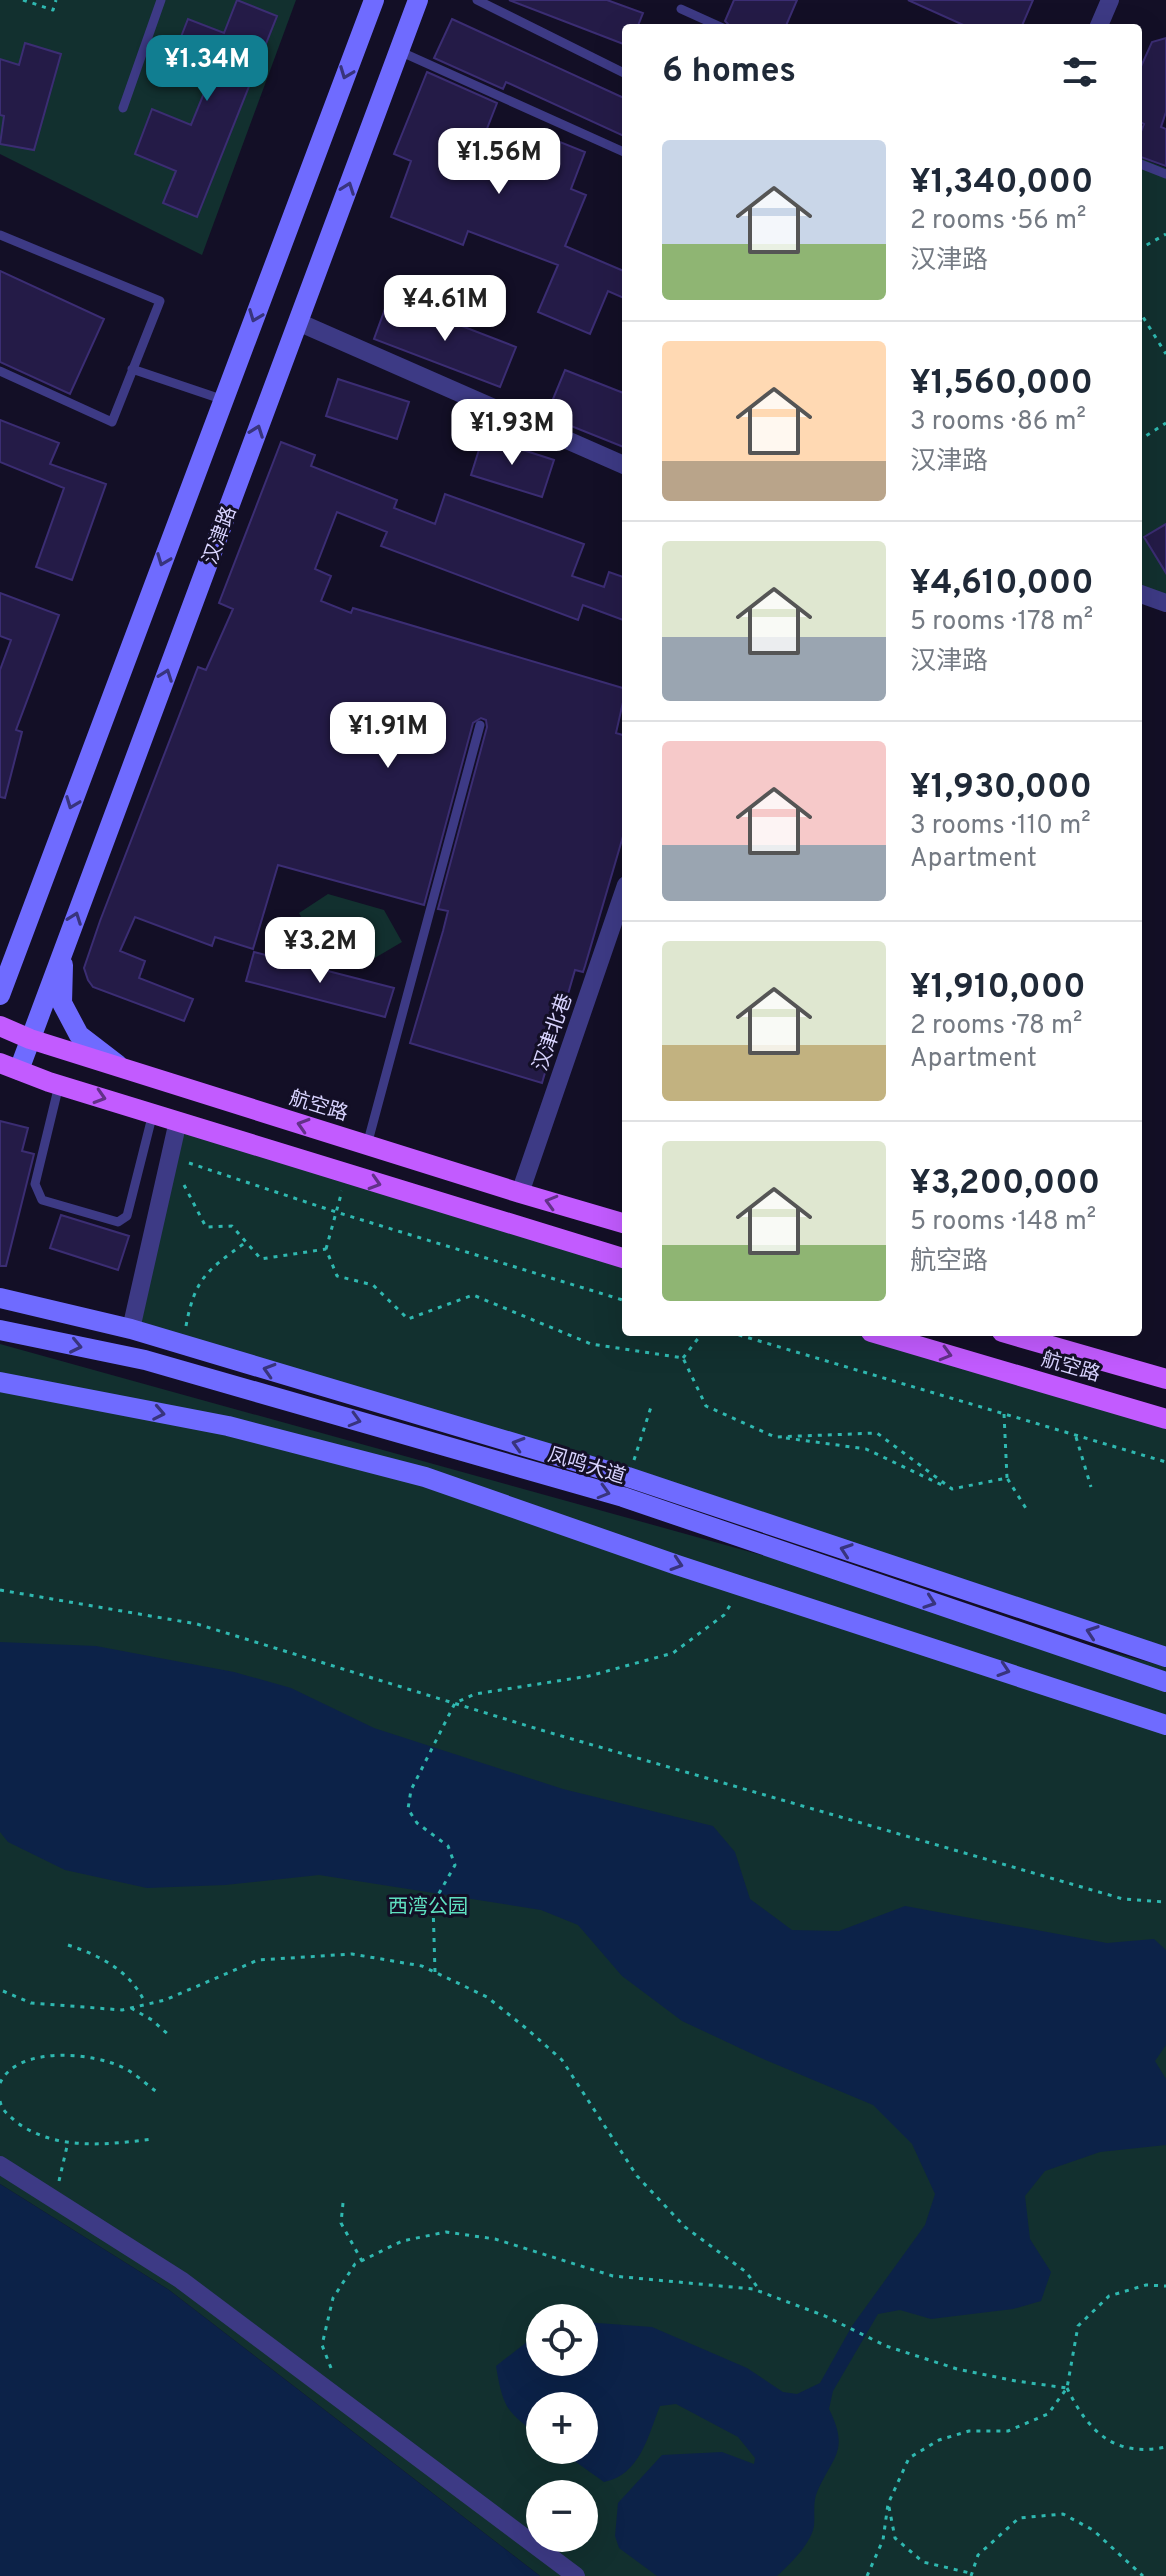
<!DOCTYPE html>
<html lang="en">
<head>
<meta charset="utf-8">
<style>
	:root { --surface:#fff; --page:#f6f6f7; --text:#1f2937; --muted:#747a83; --line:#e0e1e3; --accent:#117e91 }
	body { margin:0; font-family:Overpass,"Noto Sans SC",sans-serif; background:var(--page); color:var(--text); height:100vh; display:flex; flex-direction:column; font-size:30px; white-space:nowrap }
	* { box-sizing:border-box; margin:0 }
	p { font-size:26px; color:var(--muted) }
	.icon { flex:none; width:44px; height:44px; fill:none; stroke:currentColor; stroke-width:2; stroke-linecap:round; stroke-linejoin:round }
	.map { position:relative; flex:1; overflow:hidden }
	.drawer { position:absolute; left:622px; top:24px; width:520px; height:1312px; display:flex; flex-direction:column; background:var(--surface); border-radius:8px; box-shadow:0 8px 32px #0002 }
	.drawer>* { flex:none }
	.tools { position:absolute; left:526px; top:2304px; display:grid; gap:16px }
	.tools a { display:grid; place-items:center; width:72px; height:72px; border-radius:50%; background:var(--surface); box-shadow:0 8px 32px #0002; font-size:40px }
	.price { position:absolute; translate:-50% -68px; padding:0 18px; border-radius:16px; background:#fff; color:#222; font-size:26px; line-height:52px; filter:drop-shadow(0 2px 4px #0008) }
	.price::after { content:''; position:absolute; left:50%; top:48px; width:24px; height:18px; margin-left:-12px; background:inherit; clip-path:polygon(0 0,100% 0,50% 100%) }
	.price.on { background:var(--accent); color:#fff }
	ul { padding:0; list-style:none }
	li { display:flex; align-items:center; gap:24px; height:200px; padding:0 40px }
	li+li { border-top:2px solid var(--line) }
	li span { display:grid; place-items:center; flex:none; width:224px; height:160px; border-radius:8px; color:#555 }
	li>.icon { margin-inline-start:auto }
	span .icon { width:96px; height:96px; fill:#fffc; stroke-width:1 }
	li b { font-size:34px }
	h2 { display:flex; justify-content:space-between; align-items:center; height:96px; padding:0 40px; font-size:34px }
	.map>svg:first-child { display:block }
	.green { fill:#12302f; fill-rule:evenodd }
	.water { fill:#0c2248 }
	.building { fill:#241b47; stroke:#3b2d73; stroke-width:2 }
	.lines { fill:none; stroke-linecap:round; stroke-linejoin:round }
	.path { stroke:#2fb8b0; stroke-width:3; stroke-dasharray:4 6; stroke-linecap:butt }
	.lane { stroke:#3d3a85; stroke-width:9 }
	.street { stroke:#3d3a85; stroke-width:18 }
	.secondary { stroke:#6f6bff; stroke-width:20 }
	.primary { stroke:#c25bff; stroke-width:20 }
	.oneway { stroke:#38347d }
	.oneway2 { stroke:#623188 }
	.labels { text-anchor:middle; stroke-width:6; stroke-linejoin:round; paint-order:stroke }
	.street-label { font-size:20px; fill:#d9d4ff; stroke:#130f26 }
	.park-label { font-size:20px; fill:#5fe0c0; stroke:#130f26 }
</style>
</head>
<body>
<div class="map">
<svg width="1166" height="2576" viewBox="0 0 1166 2576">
	<rect width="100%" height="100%" fill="#130f26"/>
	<path class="green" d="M 0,0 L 296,0 L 202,255 L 0,154 Z
		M 1138,157 L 1166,168 L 1166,599 L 1138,589 Z
		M 328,894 L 384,910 L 402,942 L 368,962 L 317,946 L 299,913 Z
		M 178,1121 L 626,1256 L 626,1332 L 880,1332 L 1166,1418 L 1166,1657 L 131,1329 Z
		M 0,1344 L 1166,1667 L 1166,2576 L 540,2576 L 169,2290 L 0,2184 ZM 540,2318 L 584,2318 L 584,2362 L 540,2362 ZM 540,2406 L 584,2406 L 584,2450 L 540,2450 ZM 540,2494 L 584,2494 L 584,2538 L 540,2538 Z"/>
	<path class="water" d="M 0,1642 L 96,1646 L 234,1672 L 291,1688 L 374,1728 L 563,1789 L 713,1826 L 735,1852 L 750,1899 L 792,1930 L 839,1931 L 905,1906 L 1107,1943 L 1154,1939 L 1166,1950 L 1166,2045 L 1155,2061 L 1166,2079 L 1166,2145 L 1100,2152 L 1045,2171 L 1025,2196 L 1030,2239 L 1051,2272 L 1041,2301 L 1013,2309 L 931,2319 L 900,2310 L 878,2314 L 833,2391 L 829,2409 C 851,2453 831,2457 816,2495 C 813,2505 815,2516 814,2526 C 811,2544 790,2564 777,2576 L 657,2576 L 619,2548 L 615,2536 L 618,2503 L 662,2455 L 722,2452 L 754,2464 L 755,2458 L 738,2437 L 676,2404 L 660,2406 C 648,2436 640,2475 604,2482 L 559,2450 L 584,2450 L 584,2406 L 540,2406 L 540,2436 C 506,2412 503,2407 496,2366 L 528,2341 L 540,2337 L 540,2362 L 584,2362 L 584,2322 L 652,2327 L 747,2368 L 783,2392 L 797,2394 L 820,2383 L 852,2326 L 925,2225 L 935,2194 L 912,2144 L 873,2105 L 761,2058 L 682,2021 L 622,1976 L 578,1925 L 541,1910 L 319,1875 L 225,1885 L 147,1888 L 65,1870 L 8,1842 L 0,1832 Z
		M 0,2184 L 169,2290 L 540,2576 L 0,2576 Z"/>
	<path class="building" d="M 237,0 L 277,16 L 197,217 L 163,203 L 176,171 L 135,154 L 152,109 L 191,125 L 211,76 L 172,60 L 188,19 L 224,33 Z
		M 509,0 L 607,0 L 643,13 L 637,28 L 626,28 L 626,45 Z
		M 734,0 L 797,0 L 785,28 L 730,26 L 725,21 Z
		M 908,0 L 1033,0 L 1021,28 L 970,28 Z
		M 452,19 L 626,99 L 626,137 L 506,82 L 503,89 L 434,58 Z
		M 1166,38 L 1166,112 L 1161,127 L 1166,129 L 1166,166 L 1138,156 L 1138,139 L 1144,124 L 1138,121 L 1138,73 L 1152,42 Z
		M 25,43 L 61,54 L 34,150 L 0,144 L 4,116 L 0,115 L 0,59 L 19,65 Z
		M 427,72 L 497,103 L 483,139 L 540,162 L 550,138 L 585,152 L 571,189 L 586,195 L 565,246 L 626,272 L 626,299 L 608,291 L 590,334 L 538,312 L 558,265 L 468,231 L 463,245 L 391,217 L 411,161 L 394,154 Z
		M 0,271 L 104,319 L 70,394 L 0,362 Z
		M 389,298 L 516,347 L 500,387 L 374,339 Z
		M 565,370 L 626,394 L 626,448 L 546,416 Z
		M 338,379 L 409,402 L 397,439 L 326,416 Z
		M 0,420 L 59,443 L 50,464 L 106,484 L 72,580 L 36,567 L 64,488 L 0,462 Z
		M 483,437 L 554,460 L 542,497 L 471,475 Z
		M 281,442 L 315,455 L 311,466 L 397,500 L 394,508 L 435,524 L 445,494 L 584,544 L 572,576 L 604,587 L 609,572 L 626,578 L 626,621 L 583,605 L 578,620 L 381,546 L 387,532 L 337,512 L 315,569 L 331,576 L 321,601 L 351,613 L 353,608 L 626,689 L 616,733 L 626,736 L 626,826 L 585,966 L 583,972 L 575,970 L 542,1083 L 410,1043 L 443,931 L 448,911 L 438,909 L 487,727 L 486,720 L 481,718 L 473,723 L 424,905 L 278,865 L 253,949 L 215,937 L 212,946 L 135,917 L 120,951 L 145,961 L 139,978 L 193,999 L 184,1021 L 93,987 L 88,980 L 84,968 L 100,921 L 198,667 L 206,670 L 233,609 L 219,603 Z
		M 1166,524 L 1166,573 L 1144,537 Z
		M 0,593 L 59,615 L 16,730 L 22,732 L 5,798 L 0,797 L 0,670 L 11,640 L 0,636 Z
		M 254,952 L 394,988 L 385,1017 L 246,981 Z
		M 0,1121 L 28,1128 L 22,1151 L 34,1154 L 6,1266 L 0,1266 Z
		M 61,1215 L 129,1236 L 118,1270 L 50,1248 Z"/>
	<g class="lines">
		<path class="path" d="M 23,0 L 53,10 L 56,0
			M 1138,250 L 1166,234
			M 1138,309 L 1166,354
			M 1138,441 L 1166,423
			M 189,1163 L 336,1212 L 626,1301
			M 184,1185 L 206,1227 L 232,1226 L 261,1259 L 326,1249 L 337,1276 L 373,1285 L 408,1319 L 473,1295 L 591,1344 L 683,1358 L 706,1406 L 775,1437 L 877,1433 L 952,1489 L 1007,1478 L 1027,1510
			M 326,1249 L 342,1191
			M 186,1326 C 195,1277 208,1270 246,1242
			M 729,1332 L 1166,1462
			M 683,1358 L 703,1332
			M 1004,1414 L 1007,1478
			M 1076,1437 L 1091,1487
			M 786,1438 L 866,1449 L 946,1487
			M 634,1460 L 651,1407
			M 0,1590 L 197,1624 L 541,1730 L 1123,1899 L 1166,1902
			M 68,1945 C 99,1955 131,1971 145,2003
			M 435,1972 L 433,1904 L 455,1865 L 448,1846 L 417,1823 L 408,1809 L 411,1790 L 455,1703 L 475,1694 L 589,1676 L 673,1653 L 724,1615 L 732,1602
			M 3,1991 L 31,2003 L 122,2010 L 165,2000 L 258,1960 L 352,1954 L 422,1966 L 487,1997 L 527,2029 L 562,2060 L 637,2176 L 685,2227 L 746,2272 L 761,2292
			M 131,2008 L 152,2020 L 171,2037
			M 0,2083 C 18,2045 94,2052 126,2069 C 137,2075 147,2085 157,2092
			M 0,2101 C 2,2111 8,2114 15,2121 C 54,2151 106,2145 152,2139
			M 59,2181 L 68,2142
			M 343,2203 L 341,2223 L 362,2261
			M 331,2368 L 322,2345 L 333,2298 L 355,2264 L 402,2241 L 446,2232 L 495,2239 L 613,2276 L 753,2289 L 825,2316 L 886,2346 L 957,2369 L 1016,2381 L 1067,2388
			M 1067,2388 C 1088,2431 1114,2458 1166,2447
			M 889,2507 L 895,2538 L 923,2562 L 970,2573
			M 867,2576 L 883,2540 L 888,2504 L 909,2458 L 939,2440 L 969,2431 L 1008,2431 L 1048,2414 L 1067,2388 L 1078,2326 L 1109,2296 L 1146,2285 L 1166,2286
			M 971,2576 L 978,2555 L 1019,2518 L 1063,2514 L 1093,2530 L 1143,2576"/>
		<path class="lane" d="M 477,0 L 626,74
			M 681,9 L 723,28
			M 399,51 L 626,153
			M 123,108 L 161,0
			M 1138,163 L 1166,174
			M 0,235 L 160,301 L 112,422 L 0,371
			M 132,369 L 224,400
			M 59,1085 L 35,1184 L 42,1200 L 118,1222 L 127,1216 L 153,1113
			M 367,1145 L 480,725"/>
		<path class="street" d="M 1098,28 L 1110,0
			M 298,322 L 626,466
			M 1138,593 L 1166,603
			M 520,1193 L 626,885
			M 131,1329 L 178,1121
			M 0,2165 L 181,2280 L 576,2576"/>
		<path class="secondary" d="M 63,965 L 62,1003 L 79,1035 L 118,1065
			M 0,995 L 374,0
			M 19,1070 L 418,0
			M 0,1298 L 131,1329 L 628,1477 L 1166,1657
			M 0,1330 L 145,1360 L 623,1497 L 1166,1682
			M 0,1382 L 228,1426 L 425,1477 L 677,1565 L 1166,1725"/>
		<path class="primary" d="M 0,1026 L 30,1039 L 520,1193 L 626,1224
			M 0,1063 L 49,1082 L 626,1259
			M 871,1332 L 1166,1419
			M 1002,1332 L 1166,1379"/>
	</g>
	<defs><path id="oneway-chevron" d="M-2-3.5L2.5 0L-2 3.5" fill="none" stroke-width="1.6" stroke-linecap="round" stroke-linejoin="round" transform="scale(2)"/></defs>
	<g class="oneway">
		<use href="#oneway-chevron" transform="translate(346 73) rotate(111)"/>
		<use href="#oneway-chevron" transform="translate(348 188) rotate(-70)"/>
		<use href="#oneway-chevron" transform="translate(255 316) rotate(111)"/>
		<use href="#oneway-chevron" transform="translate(257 431) rotate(-70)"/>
		<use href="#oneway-chevron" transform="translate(163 560) rotate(111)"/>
		<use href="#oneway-chevron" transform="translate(166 675) rotate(-70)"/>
		<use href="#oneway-chevron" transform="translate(72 803) rotate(111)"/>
		<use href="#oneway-chevron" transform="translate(75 918) rotate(-70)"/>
		<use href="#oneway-chevron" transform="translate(76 1346) rotate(12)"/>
		<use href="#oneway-chevron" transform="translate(269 1370) rotate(-163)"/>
		<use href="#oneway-chevron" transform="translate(159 1413) rotate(11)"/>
		<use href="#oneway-chevron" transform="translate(355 1420) rotate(16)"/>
		<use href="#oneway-chevron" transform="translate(518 1444) rotate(-163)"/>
		<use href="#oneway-chevron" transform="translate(604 1492) rotate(16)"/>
		<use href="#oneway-chevron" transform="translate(846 1550) rotate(-161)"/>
		<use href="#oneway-chevron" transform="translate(677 1564) rotate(18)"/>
		<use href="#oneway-chevron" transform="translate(930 1602) rotate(19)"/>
		<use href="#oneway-chevron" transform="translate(1092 1632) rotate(-161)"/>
		<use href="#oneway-chevron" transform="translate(1004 1670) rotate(18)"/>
	</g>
	<g class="oneway2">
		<use href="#oneway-chevron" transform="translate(100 1097) rotate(17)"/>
		<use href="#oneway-chevron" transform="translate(303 1125) rotate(-163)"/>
		<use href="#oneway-chevron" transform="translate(375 1183) rotate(17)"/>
		<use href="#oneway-chevron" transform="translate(551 1202) rotate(-164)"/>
		<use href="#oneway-chevron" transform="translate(946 1354) rotate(16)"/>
	</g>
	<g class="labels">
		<g class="street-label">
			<text transform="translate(219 535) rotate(-70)" y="7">汉津路</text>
			<text transform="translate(552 1032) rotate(-71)" y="7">汉津北巷</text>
			<text transform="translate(319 1105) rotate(17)" y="7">航空路</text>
			<text transform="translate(1071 1366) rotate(16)" y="7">航空路</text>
			<text transform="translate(587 1465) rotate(17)" y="7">凤鸣大道</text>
		</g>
		<g class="park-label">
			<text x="428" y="1913">西湾公园</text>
		</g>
	</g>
</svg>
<div class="tools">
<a><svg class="icon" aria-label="locate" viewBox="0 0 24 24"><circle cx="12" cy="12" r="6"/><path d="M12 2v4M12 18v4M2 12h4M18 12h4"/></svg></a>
<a>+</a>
<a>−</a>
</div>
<b class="price on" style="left:207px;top:103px">¥1.34M</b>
<b class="price" style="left:499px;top:196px">¥1.56M</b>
<b class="price" style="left:445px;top:343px">¥4.61M</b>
<b class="price" style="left:512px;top:467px">¥1.93M</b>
<b class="price" style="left:388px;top:770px">¥1.91M</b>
<b class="price" style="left:320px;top:985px">¥3.2M</b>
<section class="drawer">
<h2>6 homes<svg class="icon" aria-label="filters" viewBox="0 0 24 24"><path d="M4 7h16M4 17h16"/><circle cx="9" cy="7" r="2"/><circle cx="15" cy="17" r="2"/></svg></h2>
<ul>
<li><span style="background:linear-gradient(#c9d6e8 65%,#8fb573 0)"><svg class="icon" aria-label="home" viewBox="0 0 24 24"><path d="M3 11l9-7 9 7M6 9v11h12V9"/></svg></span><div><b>¥1,340,000</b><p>2 rooms · 56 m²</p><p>汉津路</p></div></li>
<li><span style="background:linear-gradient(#ffd9b3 75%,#b9a48a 0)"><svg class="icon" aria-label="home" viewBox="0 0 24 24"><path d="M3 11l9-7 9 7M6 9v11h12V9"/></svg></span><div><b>¥1,560,000</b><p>3 rooms · 86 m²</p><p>汉津路</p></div></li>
<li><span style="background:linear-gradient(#dfe7d0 60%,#9aa5b1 0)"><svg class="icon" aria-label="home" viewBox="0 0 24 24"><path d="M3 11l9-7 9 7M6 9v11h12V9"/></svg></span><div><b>¥4,610,000</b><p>5 rooms · 178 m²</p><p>汉津路</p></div></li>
<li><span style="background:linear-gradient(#f6c9c9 65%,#9aa5b1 0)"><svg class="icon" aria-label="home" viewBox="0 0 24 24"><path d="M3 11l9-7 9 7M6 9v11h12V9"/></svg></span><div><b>¥1,930,000</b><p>3 rooms · 110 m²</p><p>Apartment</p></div></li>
<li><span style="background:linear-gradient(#dfe7d0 65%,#c2b280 0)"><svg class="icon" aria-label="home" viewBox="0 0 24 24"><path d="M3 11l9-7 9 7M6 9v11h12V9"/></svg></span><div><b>¥1,910,000</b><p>2 rooms · 78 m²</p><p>Apartment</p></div></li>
<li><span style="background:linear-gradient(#dfe7d0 65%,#8fb573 0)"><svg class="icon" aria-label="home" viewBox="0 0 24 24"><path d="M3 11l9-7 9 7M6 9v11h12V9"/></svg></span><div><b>¥3,200,000</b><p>5 rooms · 148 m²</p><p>航空路</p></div></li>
</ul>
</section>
</div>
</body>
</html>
